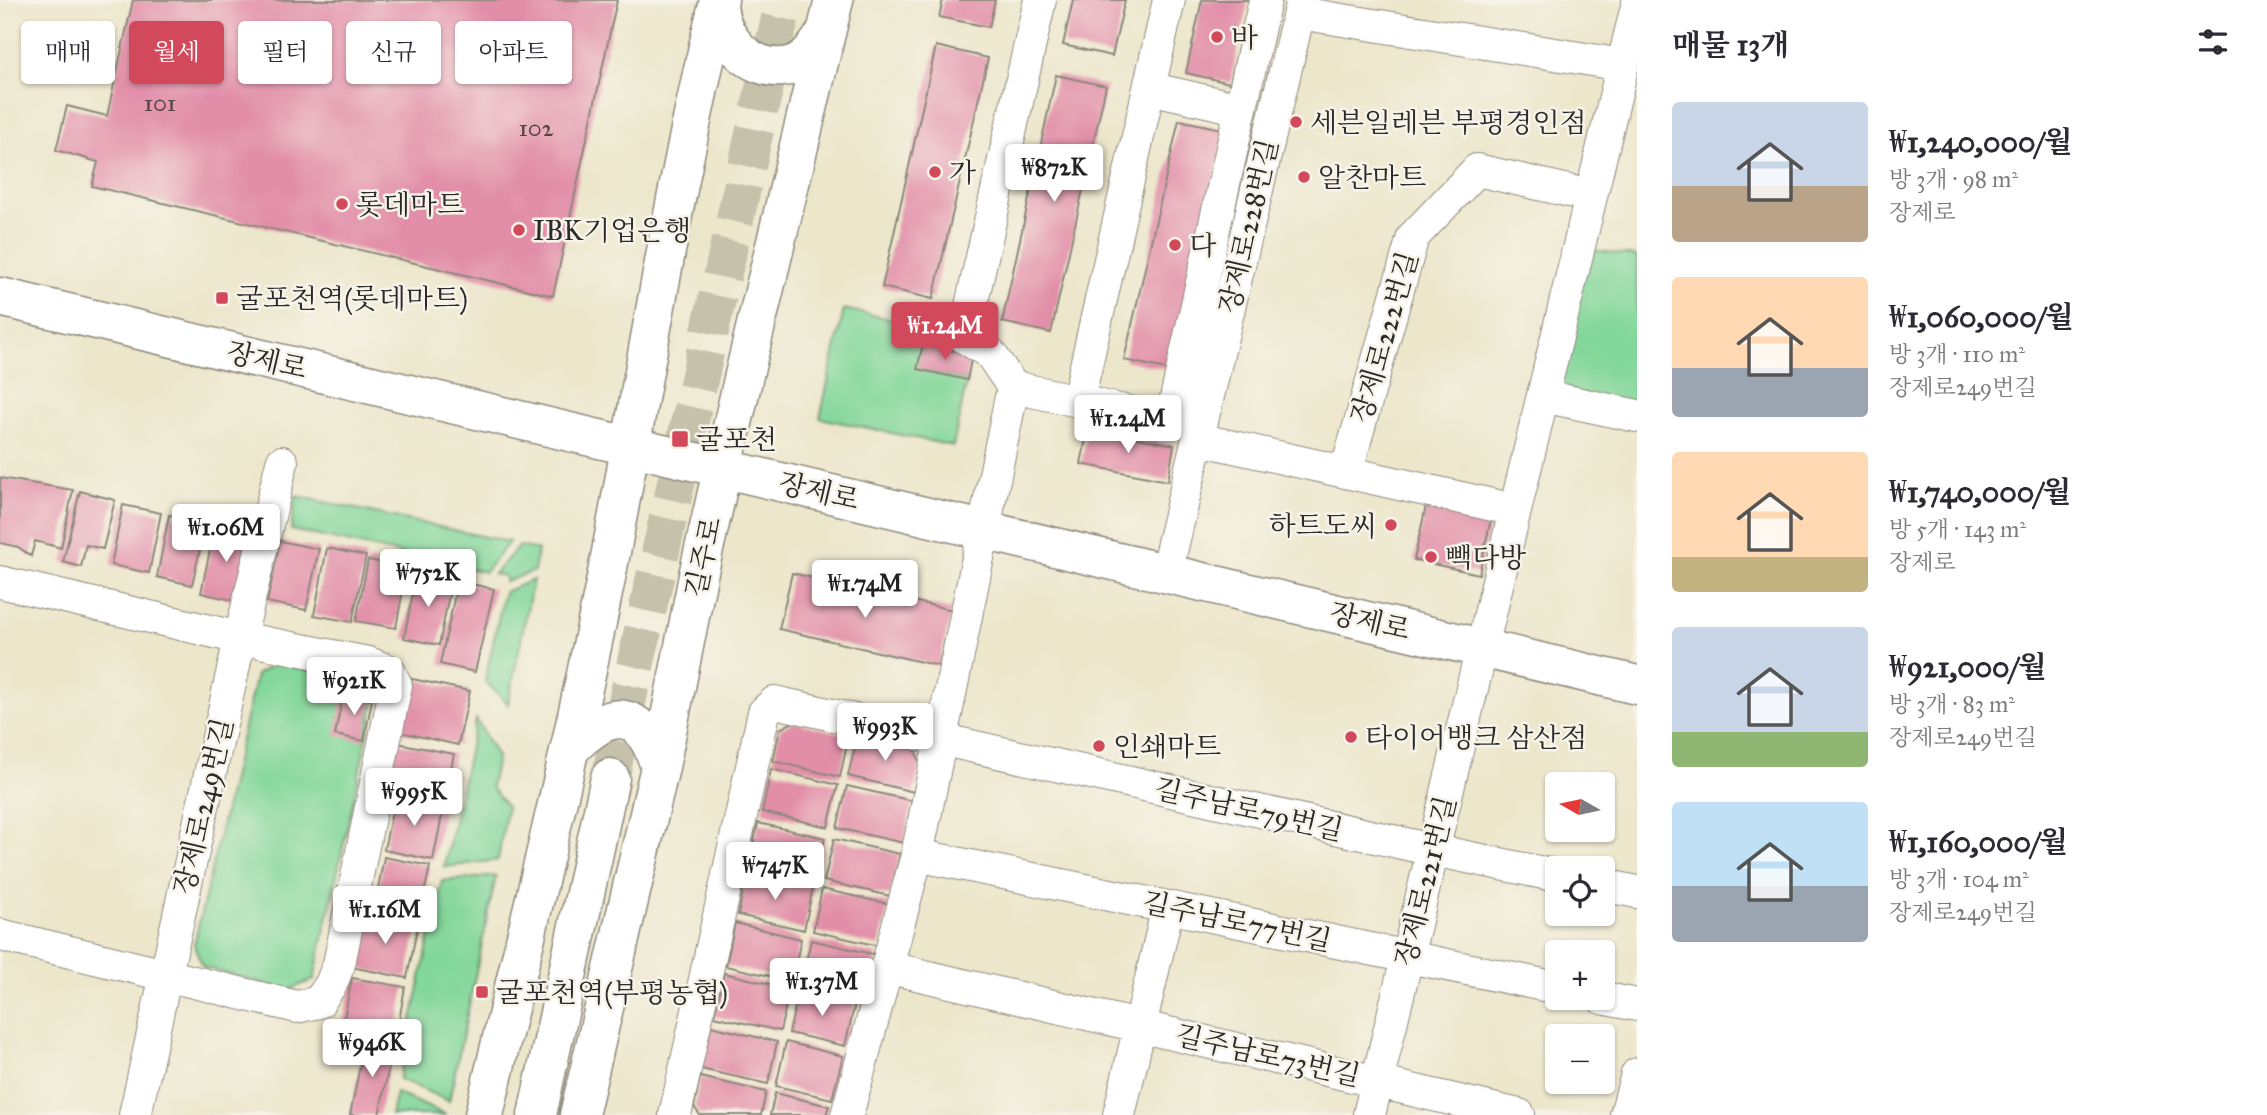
<!DOCTYPE html>
<html lang="ko">
<head>
<meta charset="utf-8">
<style>
	:root { --surface:#fff; --page:#f2f2f3; --text:#2b2b33; --muted:#7c7c81; --accent:#d1495b }
	body { margin:0; font-family:"IM FELL Great Primer","Noto Serif KR",serif; background:var(--page); color:var(--text); height:100vh; display:flex; flex-direction:column; font-size:26px; white-space:nowrap }
	* { box-sizing:border-box; margin:0 }
	p { font-size:23px; color:var(--muted) }
	.icon { flex:none; width:38px; height:38px; fill:none; stroke:currentColor; stroke-width:2; stroke-linecap:round; stroke-linejoin:round }
	.map { position:relative; flex:1; overflow:hidden }
	.drawer { display:flex; flex-direction:column; background:var(--surface); width:630px }
	.drawer>* { flex:none }
	.hud { position:absolute; left:21px; top:21px; width:665px; height:63px; display:flex; gap:14px }
	.needle { width:46px; rotate:279deg }
	.controls { position:absolute; left:1545px; top:772px; display:grid; gap:14px }
	.controls a { display:grid; place-items:center; width:70px; height:70px; border-radius:7px; background:var(--surface); box-shadow:0 2px 5px #0004; font-size:35px }
	.price { position:absolute; translate:-50% -60px; padding:0 16px; border-radius:7px; background:#fff; color:#222; font-size:23px; line-height:46px; filter:drop-shadow(0 2px 4px #0008) }
	.price::after { content:''; position:absolute; left:50%; top:42px; width:21px; height:16px; margin-left:-10px; background:inherit; clip-path:polygon(0 0,100% 0,50% 100%) }
	.price.current { background:var(--accent); color:#fff }
	ul { padding:0; list-style:none }
	li { display:flex; align-items:center; gap:21px; height:175px; padding:0 35px }
	li span { display:grid; place-items:center; flex:none; width:196px; height:140px; border-radius:7px; color:#555 }
	li>.icon { margin-inline-start:auto }
	span .icon { width:84px; height:84px; fill:#fffc; stroke-width:1 }
	li b { font-size:30px }
	h2 { display:flex; justify-content:space-between; align-items:center; height:84px; padding:0 35px; font-size:30px }
	.pill { padding:0 24px; border-radius:7px; background:var(--surface); box-shadow:0 2px 5px #0004; font-size:24px; line-height:63px }
	.pill.current { background:var(--accent); color:#fff }
	main { display:flex; flex:1; min-height:0 }
	.map>svg:first-child { display:block }
	.green { fill:#83d79a; stroke:#578162; stroke-width:2 }
	.building { fill:#e28ea8 }
	.lines { fill:none; stroke-linecap:round; stroke-linejoin:round }
	.major-tunnel { stroke:#c5c1ab; stroke-width:38; stroke-dasharray:38 19; stroke-linecap:butt }
	.minor-casing { stroke:#8c887b; stroke-width:34 }
	.major-casing { stroke:#8c887b; stroke-width:41 }
	.minor { stroke:#fff; stroke-width:32 }
	.major { stroke:#fff; stroke-width:38 }
	.poi-dot { fill:#d1495b; stroke:#f7f3e8; stroke-width:2.5 }
	.labels { text-anchor:middle; stroke-width:5; stroke-linejoin:round; paint-order:stroke }
	.number-label { font-size:24px; fill:#59444a }
	.poi-label { font-size:28px; fill:#2b2b2b; stroke:#f7f3e8; text-anchor:start }
	.street-label { font-size:28px; fill:#2b2b2b; stroke:#f7f3e8 }
</style>
</head>
<body>
<main>
<div class="map">
<svg width="1637" height="1115" viewBox="0 0 1637 1115">
	<rect width="100%" height="100%" fill="#f7f3e8"/>
	<filter id="ink" filterUnits="userSpaceOnUse"><feTurbulence type="fractalNoise" baseFrequency=".0143" numOctaves="2"/><feDisplacementMap in="SourceGraphic" scale="14" xChannelSelector="R" yChannelSelector="G"/><feConvolveMatrix kernelMatrix="1 2 1 2 8 2 1 2 1" color-interpolation-filters="sRGB"/></filter>
	<filter id="wash" filterUnits="userSpaceOnUse"><feTurbulence type="fractalNoise" baseFrequency=".00686" numOctaves="4" result="noise"/><feDisplacementMap in="SourceGraphic" scale="28" xChannelSelector="R" yChannelSelector="G"/><feGaussianBlur stdDeviation="1.57" result="paint"/><feColorMatrix in="noise" values="0 0 0 0 0 0 0 0 0 0 0 0 0 0 0 0 0 1.4 0 .05"/><feComposite in="paint" operator="in"/></filter>
	<g filter="url(#wash)">
		<rect width="100%" height="100%" fill="#ece6cb"/>
		<path class="green" d="M 1586,249 L 1637,256 L 1637,406 L 1552,389 Z
			M 844,309 L 927,327 L 918,369 L 967,380 L 953,446 L 820,418 Z
			M 296,496 L 509,542 L 485,572 L 291,530 Z
			M 519,546 L 538,550 L 534,571 L 505,582 L 505,576 L 494,574 Z
			M 533,580 L 508,704 L 485,681 L 504,592 Z
			M 276,663 L 363,683 L 375,701 L 314,979 L 289,990 L 203,967 L 194,945 L 256,675 Z
			M 476,719 L 497,757 L 491,787 L 507,807 L 498,860 L 444,867 Z
			M 496,876 L 449,1101 L 399,1079 L 442,881 Z
			M 396,1093 L 446,1115 L 391,1115 Z"/>
		<g id="blocks">
			<path class="building" d="M 133,0 L 617,0 L 553,296 L 92,186 L 98,162 L 56,150 L 67,106 L 107,116 Z
				M 943,0 L 995,0 L 989,27 L 939,17 Z
				M 1073,0 L 1125,0 L 1112,56 L 1063,45 Z
				M 1202,0 L 1249,0 L 1230,83 L 1186,73 Z
				M 936,46 L 988,58 L 933,299 L 882,287 Z
				M 1056,75 L 1106,86 L 1051,333 L 1002,322 Z
				M 1179,120 L 1226,130 L 1171,370 L 1124,360 Z
				M 923,344 L 972,355 L 967,380 L 917,369 Z
				M 1088,428 L 1174,445 L 1168,481 L 1081,464 Z
				M 0,478 L 73,490 L 61,548 L 35,541 L 31,556 L 18,547 L 0,543 Z
				M 80,491 L 115,500 L 103,549 L 86,545 L 81,567 L 63,562 Z
				M 1428,497 L 1493,510 L 1479,574 L 1414,560 Z
				M 123,505 L 161,513 L 149,573 L 111,565 Z
				M 169,515 L 206,523 L 192,585 L 157,577 Z
				M 215,526 L 251,534 L 237,601 L 201,593 Z
				M 280,541 L 319,549 L 306,610 L 267,602 Z
				M 327,548 L 366,556 L 352,622 L 314,615 Z
				M 368,560 L 407,568 L 396,628 L 356,621 Z
				M 417,573 L 452,580 L 439,645 L 404,638 Z
				M 792,573 L 952,610 L 939,666 L 779,629 Z
				M 458,581 L 494,589 L 475,672 L 440,664 Z
				M 412,679 L 470,691 L 458,745 L 400,732 Z
				M 343,694 L 372,700 L 364,741 L 335,735 Z
				M 793,722 L 849,735 L 840,777 L 773,761 L 780,729 Z
				M 858,734 L 914,746 L 920,764 L 914,792 L 848,776 Z
				M 397,743 L 454,754 L 444,803 L 387,791 Z
				M 771,769 L 838,785 L 828,827 L 762,812 Z
				M 847,786 L 913,801 L 904,843 L 837,828 Z
				M 395,797 L 444,806 L 433,860 L 384,850 Z
				M 758,823 L 825,838 L 815,880 L 749,865 Z
				M 834,839 L 900,854 L 890,896 L 824,881 Z
				M 384,857 L 430,866 L 419,918 L 374,910 Z
				M 747,873 L 813,888 L 804,930 L 738,915 Z
				M 822,889 L 889,904 L 879,946 L 813,931 Z
				M 362,914 L 418,925 L 407,978 L 351,967 Z
				M 735,923 L 801,939 L 792,981 L 726,966 Z
				M 811,940 L 877,955 L 867,997 L 801,982 Z
				M 724,973 L 790,989 L 780,1031 L 714,1016 Z
				M 352,978 L 405,987 L 396,1038 L 342,1029 Z
				M 799,989 L 855,1003 L 845,1046 L 789,1033 Z
				M 711,1026 L 777,1042 L 768,1084 L 701,1069 Z
				M 365,1041 L 393,1047 L 379,1115 L 350,1115 Z
				M 786,1042 L 843,1056 L 832,1099 L 776,1086 Z
				M 700,1077 L 766,1092 L 761,1115 L 700,1115 L 694,1107 Z
				M 775,1093 L 829,1106 L 826,1115 L 770,1115 Z"/>
		</g>
	</g>
	<g filter="url(#ink)">
		<use href="#blocks" fill-opacity="0" stroke="#8c887b" stroke-width="2"/>
		<g class="lines">
			<path class="major-tunnel" d="M 610,778 L 784,0"/>
			<defs>
				<path id="minor" d="M 1299,13 L 1623,65
					M 1149,88 L 1241,109
					M 1013,387 L 990,353 L 964,337 L 1040,0
					M 1543,396 L 1637,416
					M 1078,401 L 1169,0
					M 1198,439 L 1515,510
					M 1346,472 L 1413,237 L 1477,170 L 1591,196
					M 1166,573 L 1302,0
					M 0,582 L 240,638 L 368,663 L 389,671 L 396,685 L 339,964 L 331,984 L 319,1002 L 297,1007 L 0,935
					M 917,855 L 1558,988
					M 1603,885 L 1637,892
					M 886,967 L 1519,1115
					M 1602,998 L 1637,1005
					M 135,1115 L 240,638 L 282,462
					M 675,1115 L 764,712 L 775,702 L 1433,850 L 1558,876
					M 847,1115 L 917,855 L 1013,387 L 1171,421 L 1265,0
					M 1119,1115 L 1168,907
					M 1369,1115 L 1637,6
					M 1626,1115 L 1637,1074"/>
				<path id="major" d="M 718,6 C 721,38 748,70 783,67 C 803,66 818,46 827,30
					M 0,297 L 1637,685
					M 569,750 C 609,707 642,706 660,767
					M 484,1115 C 526,933 572,751 608,568 C 644,378 674,187 719,0
					M 537,1115 L 610,778
					M 579,1115 L 660,767 L 699,571 L 744,375 L 834,0"/>
			</defs>
			<use href="#minor" class="minor-casing"/>
			<use href="#major" class="major-casing"/>
			<use href="#minor" class="minor"/>
			<use href="#major" class="major"/>
		</g>
	</g>
	<g class="poi-dot">
		<circle cx="1217" cy="37" r="7"/>
		<circle cx="1296" cy="122" r="7"/>
		<circle cx="935" cy="172" r="7"/>
		<circle cx="1304" cy="177" r="7"/>
		<circle cx="342" cy="204" r="7"/>
		<circle cx="519" cy="230" r="7"/>
		<circle cx="1175" cy="245" r="7"/>
		<rect x="215" y="291" width="14" height="14" rx="3.5"/>
		<rect x="671" y="430" width="18" height="18" rx="3.5"/>
		<circle cx="1391" cy="525" r="7"/>
		<circle cx="1431" cy="557" r="7"/>
		<circle cx="1351" cy="737" r="7"/>
		<circle cx="1099" cy="746" r="7"/>
		<rect x="475" y="985" width="14" height="14" rx="3.5"/>
	</g>
	<g class="labels">
		<g class="number-label">
			<text x="160" y="111">101</text>
			<text x="536" y="136">102</text>
		</g>
		<g class="poi-label">
			<text x="1231" y="47">바</text>
			<text x="1310" y="132">세븐일레븐 부평경인점</text>
			<text x="949" y="182">가</text>
			<text x="1318" y="187">알찬마트</text>
			<text x="356" y="214">롯데마트</text>
			<text x="533" y="240">IBK기업은행</text>
			<text x="1189" y="255">다</text>
			<text x="236" y="308">굴포천역(롯데마트)</text>
			<text x="696" y="449">굴포천</text>
			<text x="1377" y="535" text-anchor="end">하트도씨</text>
			<text x="1445" y="567">빽다방</text>
			<text x="1365" y="747">타이어뱅크 삼산점</text>
			<text x="1113" y="756">인쇄마트</text>
			<text x="496" y="1002">굴포천역(부평농협)</text>
		</g>
		<g class="street-label">
			<text transform="translate(1248 226) rotate(-77)" y="10">장제로228번길</text>
			<text transform="translate(1384 337) rotate(-74)" y="10">장제로222번길</text>
			<text transform="translate(267 360) rotate(13)" y="10">장제로</text>
			<text transform="translate(819 491) rotate(13)" y="10">장제로</text>
			<text transform="translate(703 557) rotate(-78)" y="10">길주로</text>
			<text transform="translate(1370 621) rotate(13)" y="10">장제로</text>
			<text transform="translate(203 806) rotate(-77)" y="10">장제로249번길</text>
			<text transform="translate(1249 809) rotate(13)" y="10">길주남로79번길</text>
			<text transform="translate(1425 881) rotate(-76)" y="10">장제로221번길</text>
			<text transform="translate(1237 921) rotate(12)" y="10">길주남로77번길</text>
			<text transform="translate(1268 1055) rotate(13)" y="10">길주남로73번길</text>
		</g>
	</g>
</svg>
<div class="controls">
<a><svg class="needle" viewBox="-14 -14 28 28"><path d="M0-13l5 13h-10z" fill="#e53935"/><path d="M0 13l5-13h-10z" fill="#7c7c81"/></svg></a>
<a><svg class="icon" aria-label="locate" viewBox="0 0 24 24"><circle cx="12" cy="12" r="6"/><path d="M12 2v4M12 18v4M2 12h4M18 12h4"/></svg></a>
<a>+</a>
<a>−</a>
</div>
<b class="price" style="left:1054px;top:204px">₩872K</b>
<b class="price current" style="left:945px;top:362px">₩1.24M</b>
<b class="price" style="left:1128px;top:455px">₩1.24M</b>
<b class="price" style="left:226px;top:564px">₩1.06M</b>
<b class="price" style="left:428px;top:609px">₩752K</b>
<b class="price" style="left:865px;top:620px">₩1.74M</b>
<b class="price" style="left:354px;top:717px">₩921K</b>
<b class="price" style="left:885px;top:763px">₩993K</b>
<b class="price" style="left:414px;top:828px">₩995K</b>
<b class="price" style="left:775px;top:902px">₩747K</b>
<b class="price" style="left:385px;top:946px">₩1.16M</b>
<b class="price" style="left:822px;top:1018px">₩1.37M</b>
<b class="price" style="left:372px;top:1079px">₩946K</b>
<div class="hud">
<a class="pill">매매</a>
<a class="pill current">월세</a>
<a class="pill">필터</a>
<a class="pill">신규</a>
<a class="pill">아파트</a>
</div>
</div>
<section class="drawer">
<h2>매물 13개<svg class="icon" aria-label="filters" viewBox="0 0 24 24"><path d="M4 7h16M4 17h16"/><circle cx="9" cy="7" r="2"/><circle cx="15" cy="17" r="2"/></svg></h2>
<ul>
<li><span style="background:linear-gradient(#c9d6e8 60%,#b9a48a 0)"><svg class="icon" aria-label="home" viewBox="0 0 24 24"><path d="M3 11l9-7 9 7M6 9v11h12V9"/></svg></span><div><b>₩1,240,000/월</b><p>방 3개 · 98 m²</p><p>장제로</p></div></li>
<li><span style="background:linear-gradient(#ffd9b3 65%,#9aa5b1 0)"><svg class="icon" aria-label="home" viewBox="0 0 24 24"><path d="M3 11l9-7 9 7M6 9v11h12V9"/></svg></span><div><b>₩1,060,000/월</b><p>방 3개 · 110 m²</p><p>장제로249번길</p></div></li>
<li><span style="background:linear-gradient(#ffd9b3 75%,#c2b280 0)"><svg class="icon" aria-label="home" viewBox="0 0 24 24"><path d="M3 11l9-7 9 7M6 9v11h12V9"/></svg></span><div><b>₩1,740,000/월</b><p>방 5개 · 143 m²</p><p>장제로</p></div></li>
<li><span style="background:linear-gradient(#c9d6e8 75%,#8fb573 0)"><svg class="icon" aria-label="home" viewBox="0 0 24 24"><path d="M3 11l9-7 9 7M6 9v11h12V9"/></svg></span><div><b>₩921,000/월</b><p>방 3개 · 83 m²</p><p>장제로249번길</p></div></li>
<li><span style="background:linear-gradient(#bfe0f5 60%,#9aa5b1 0)"><svg class="icon" aria-label="home" viewBox="0 0 24 24"><path d="M3 11l9-7 9 7M6 9v11h12V9"/></svg></span><div><b>₩1,160,000/월</b><p>방 3개 · 104 m²</p><p>장제로249번길</p></div></li>
</ul>
</section>
</main>
</body>
</html>
